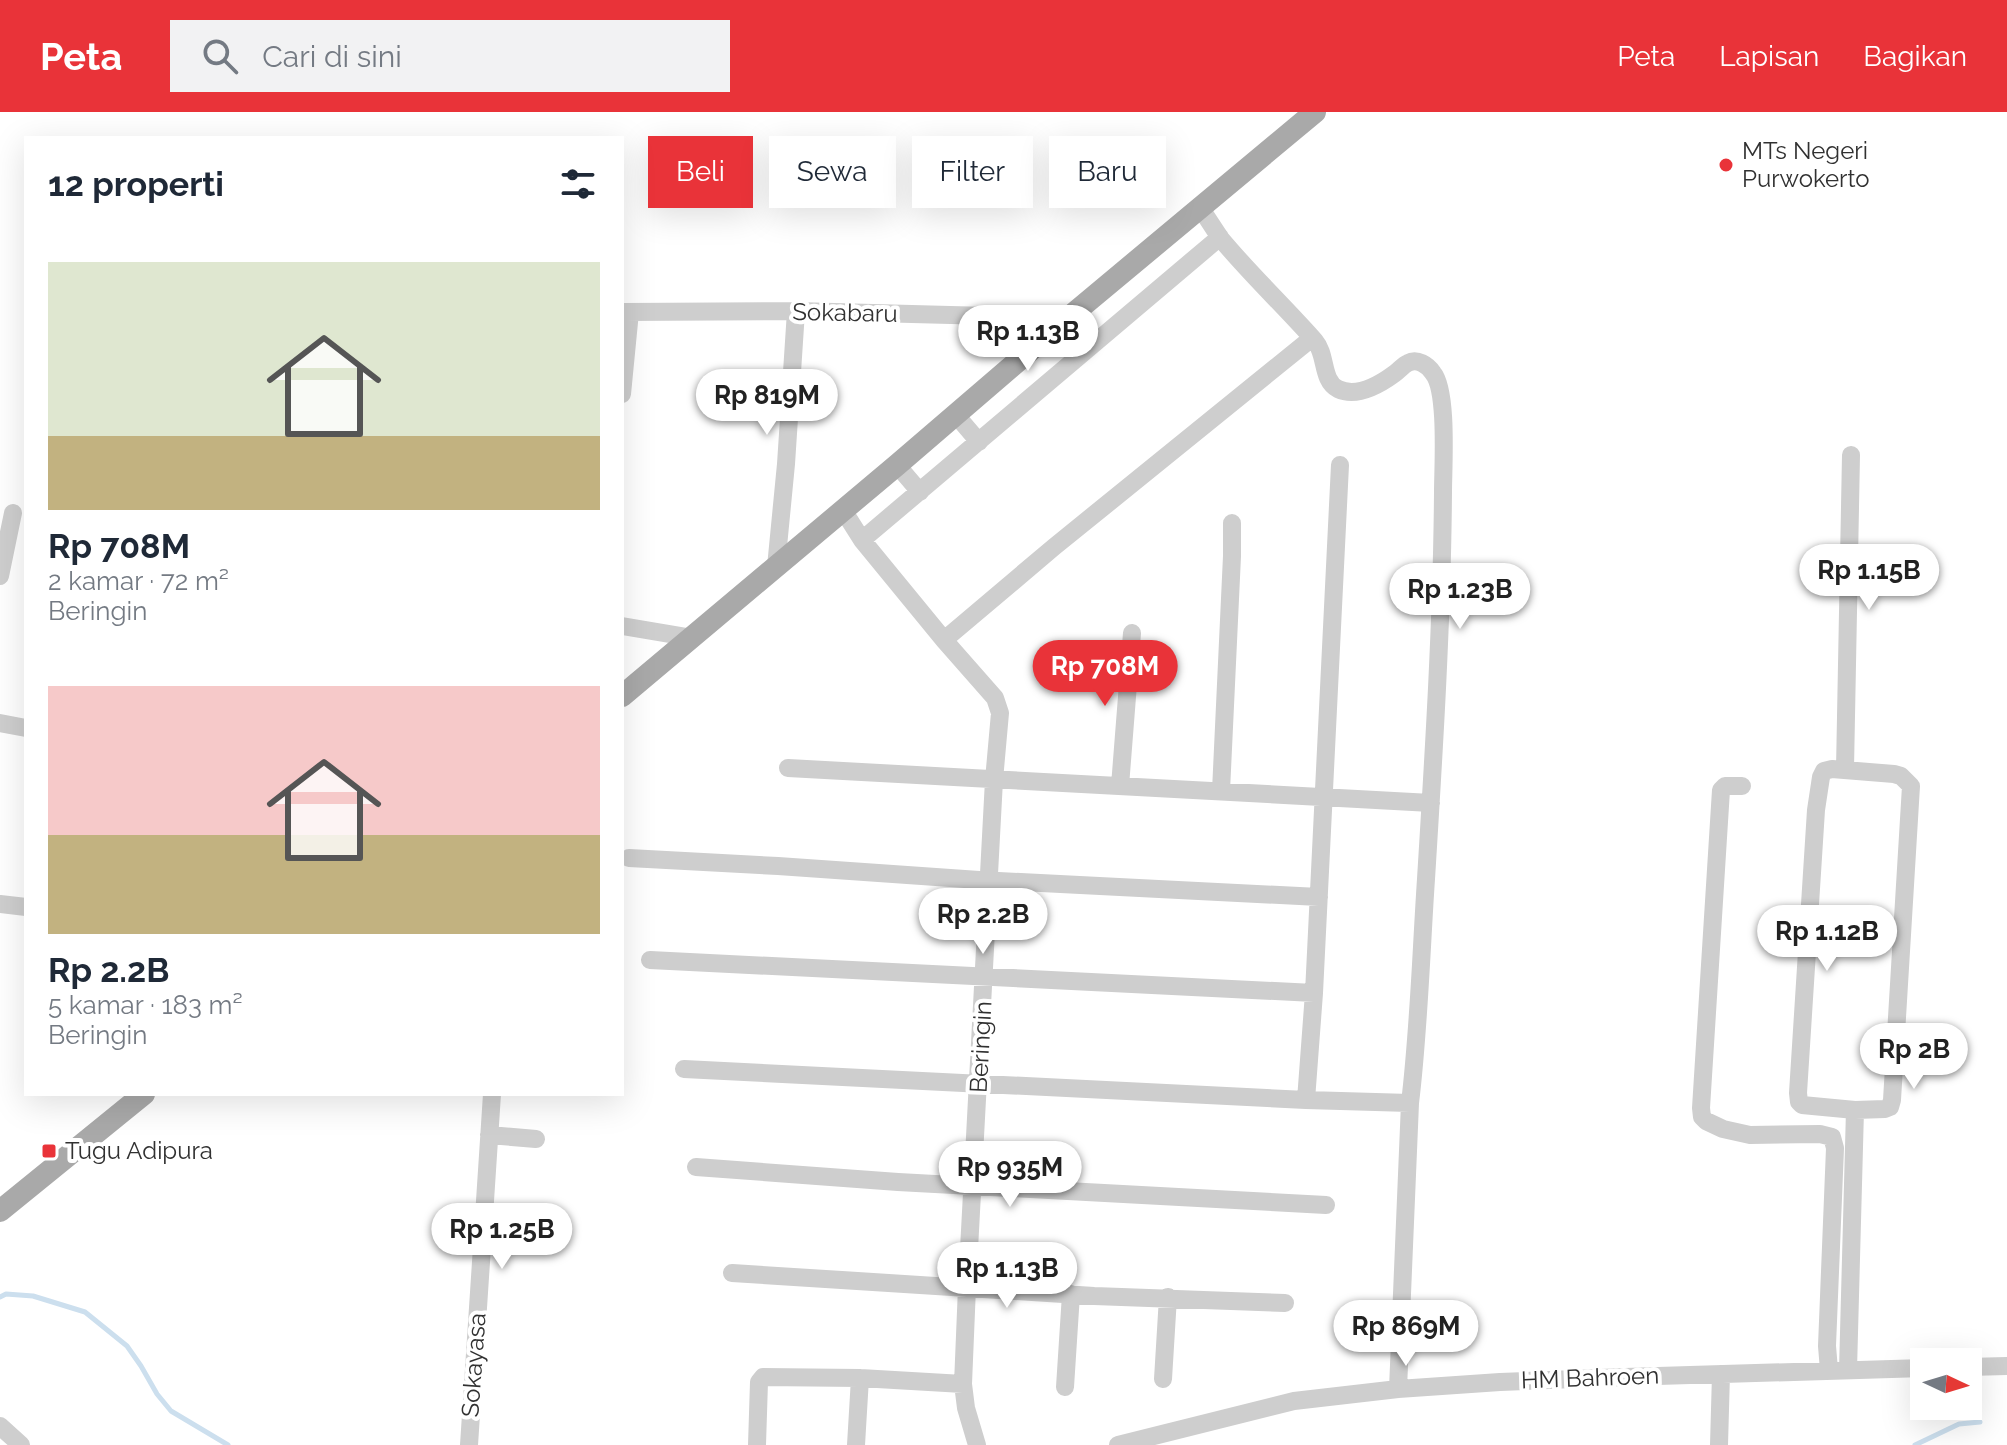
<!DOCTYPE html>
<html lang="id">
<head>
<meta charset="utf-8">
<style>
	:root { --surface:#fff; --page:#f2f2f3; --text:#1f2937; --muted:#747a83; --accent:#e93339 }
	body { margin:0; font-family:Raleway,sans-serif; background:var(--page); color:var(--text); height:100vh; display:flex; flex-direction:column; font-size:30px; white-space:nowrap }
	* { box-sizing:border-box; margin:0 }
	p { font-size:26px; color:var(--muted) }
	.icon { flex:none; width:44px; height:44px; fill:none; stroke:currentColor; stroke-width:2; stroke-linecap:round; stroke-linejoin:round }
	.map { position:relative; flex:1; overflow:hidden }
	.panel { position:absolute; left:24px; top:24px; width:600px; height:960px; display:flex; flex-direction:column; background:var(--surface); border-radius:0px; box-shadow:0 8px 32px #0002 }
	.panel>* { flex:none }
	.banner { position:absolute; left:648px; top:24px; width:760px; height:72px; display:flex; gap:16px }
	.needle { width:52px; rotate:94deg }
	.buttons { position:absolute; left:1910px; top:1236px; display:grid; gap:16px }
	.buttons a { display:grid; place-items:center; width:72px; height:72px; border-radius:0px; background:var(--surface); box-shadow:0 8px 32px #0002; font-size:40px }
	.price { position:absolute; translate:-50% -68px; padding:0 18px; border-radius:28px; background:#fff; color:#222; font-size:26px; line-height:52px; filter:drop-shadow(0 2px 4px #0008) }
	.price::after { content:''; position:absolute; left:50%; top:48px; width:24px; height:18px; margin-left:-12px; background:inherit; clip-path:polygon(0 0,100% 0,50% 100%) }
	.price.current { background:var(--accent); color:#fff }
	ul { padding:0; list-style:none }
	li { display:grid; align-content:center; gap:16px; height:424px; padding:0 24px }
	li span { display:grid; place-items:center; height:248px; border-radius:0px; color:#555 }
	li>.icon { margin-inline-start:auto }
	span .icon { width:144px; height:144px; fill:#fffc; stroke-width:1 }
	li b { font-size:34px }
	h2 { display:flex; justify-content:space-between; align-items:center; height:96px; padding:0 24px; font-size:34px }
	.tag { padding:0 28px; border-radius:0px; background:var(--surface); box-shadow:0 8px 32px #0002; font-size:28px; line-height:72px }
	.tag.current { background:var(--accent); color:#fff }
	header { display:flex; align-items:center; gap:48px; box-sizing:border-box; height:112px; padding:0 40px; background:var(--accent); color:#fff }
	header strong { font-size:38px }
	nav { display:flex; gap:44px; margin-inline-start:auto; font-size:28px }
	.search { width:560px; height:72px; background:var(--page); display:flex; align-items:center; gap:20px; box-sizing:border-box; padding:0 28px; border-radius:0px; color:var(--muted); font-size:30px }
	.map>svg:first-child { display:block }
	.lines { fill:none; stroke-linecap:round; stroke-linejoin:round }
	.stream { stroke:#ccdfee; stroke-width:5 }
	.minor { stroke:#cecece; stroke-width:18 }
	.major { stroke:#a9a9a9; stroke-width:22 }
	.poi-dot { fill:#e93339; stroke:#fff; stroke-width:3 }
	.labels { text-anchor:middle; stroke-width:8; stroke-linejoin:round; paint-order:stroke }
	.poi-label { font-size:24px; fill:#313131; stroke:#fff; text-anchor:start }
	.street-label { font-size:24px; fill:#313131; stroke:#fff }
</style>
</head>
<body>
<header>
<strong>Peta</strong>
<div class="search"><svg class="icon" aria-label="search" viewBox="0 0 24 24"><circle cx="10" cy="10" r="6"/><path d="M15 15l6 6"/></svg>Cari di sini</div>
<nav><a>Peta</a><a>Lapisan</a><a>Bagikan</a></nav>
</header>
<div class="map">
<svg width="2007" height="1333" viewBox="0 0 2007 1333">
	<rect width="100%" height="100%" fill="#fff"/>
	<g class="lines">
		<path class="stream" d="M 0,1185 L 6,1182 L 33,1184 L 85,1200 L 127,1234 L 141,1254 L 157,1282 L 171,1299 L 228,1333
			M 1915,1333 L 1959,1312 L 1980,1310"/>
		<path class="minor" d="M 622,200 L 796,199 L 1068,206
			M 622,282 L 630,200
			M 956,303 L 979,330
			M 897,353 L 920,380
			M 843,398 L 862,428 L 944,528 L 995,586 L 1000,601 L 994,668 L 967,1175 L 963,1272 L 966,1296 L 977,1333
			M 862,428 L 1220,125
			M 776,455 L 786,352 L 796,199
			M 0,464 L 13,401
			M 622,514 L 693,526
			M 944,528 L 1054,435 L 1312,226
			M 0,611 L 26,616
			M 788,656 L 1431,691
			M 1845,657 L 1851,343
			M 1120,674 L 1132,521
			M 1742,674 L 1725,674 L 1721,678 L 1701,996 L 1702,1005 L 1706,1009 L 1723,1017 L 1750,1023 L 1820,1022 L 1832,1025 L 1835,1036 L 1827,1234 L 1829,1258
			M 1221,679 L 1232,444 L 1232,411
			M 629,746 L 778,754 L 979,768 L 1319,785
			M 0,792 L 26,795
			M 650,848 L 1314,881
			M 684,957 L 1306,988 L 1410,991 C 1419,917 1421,841 1426,767 C 1434,638 1442,509 1443,380 C 1443,355 1448,279 1433,261 C 1428,253 1417,246 1408,251 C 1403,253 1399,259 1394,262 C 1379,273 1357,286 1338,277 C 1321,268 1327,243 1315,229 C 1285,195 1251,163 1221,127 C 1214,117 1208,107 1201,97
			M 1306,988 L 1314,881 L 1340,353
			M 489,1023 L 536,1027
			M 696,1055 L 898,1070 L 1326,1093
			M 732,1161 L 1094,1184 L 1285,1191
			M 1968,1255 L 2007,1254
			M 1848,1258 L 1855,998 L 1802,993 L 1799,990 L 1798,981 L 1816,698 L 1821,665 L 1824,659 L 1832,657 L 1894,662 L 1901,664 L 1911,674 L 1892,988 L 1890,995 L 1885,997 L 1855,998
			M 1163,1267 L 1168,1185
			M 1065,1275 L 1071,1182
			M 1398,1277 L 1410,991
			M 0,1314 L 21,1333
			M 469,1333 L 492,982
			M 757,1333 L 759,1270 L 763,1265 L 860,1266 L 963,1272
			M 856,1333 L 860,1266
			M 1118,1333 L 1294,1289 L 1398,1277 L 1500,1270 L 1625,1265 L 1924,1256
			M 1719,1333 L 1721,1262"/>
		<path class="major" d="M 622,584 L 897,353 L 1068,206 L 1315,0
			M 0,1099 L 144,982"/>
	</g>
	<g class="poi-dot">
		<circle cx="1726" cy="53" r="8"/>
		<rect x="41" y="1031" width="16" height="16" rx="4"/>
	</g>
	<g class="labels">
		<g class="poi-label">
			<text x="1742" y="47">MTs Negeri<tspan x="1742" dy="28">Purwokerto</tspan></text>
			<text x="65" y="1047">Tugu Adipura</text>
		</g>
		<g class="street-label">
			<text transform="translate(845 201) rotate(1)" y="8">Sokabaru</text>
			<text transform="translate(981 935) rotate(-87)" y="8">Beringin</text>
			<text transform="translate(474 1253) rotate(-86)" y="8">Sokayasa</text>
			<text transform="translate(1590 1266) rotate(-2)" y="8">HM Bahroen</text>
		</g>
	</g>
</svg>
<div class="buttons">
<a><svg class="needle" viewBox="-14 -14 28 28"><path d="M0-13l5 13h-10z" fill="#e53935"/><path d="M0 13l5-13h-10z" fill="#747a83"/></svg></a>
</div>
<b class="price" style="left:1028px;top:261px">Rp 1.13B</b>
<b class="price" style="left:767px;top:325px">Rp 819M</b>
<b class="price" style="left:1869px;top:500px">Rp 1.15B</b>
<b class="price" style="left:1460px;top:519px">Rp 1.23B</b>
<b class="price current" style="left:1105px;top:596px">Rp 708M</b>
<b class="price" style="left:983px;top:844px">Rp 2.2B</b>
<b class="price" style="left:1827px;top:861px">Rp 1.12B</b>
<b class="price" style="left:1914px;top:979px">Rp 2B</b>
<b class="price" style="left:1010px;top:1097px">Rp 935M</b>
<b class="price" style="left:502px;top:1159px">Rp 1.25B</b>
<b class="price" style="left:1007px;top:1198px">Rp 1.13B</b>
<b class="price" style="left:1406px;top:1256px">Rp 869M</b>
<div class="banner">
<a class="tag current">Beli</a>
<a class="tag">Sewa</a>
<a class="tag">Filter</a>
<a class="tag">Baru</a>
</div>
<section class="panel">
<h2>12 properti<svg class="icon" aria-label="filters" viewBox="0 0 24 24"><path d="M4 7h16M4 17h16"/><circle cx="9" cy="7" r="2"/><circle cx="15" cy="17" r="2"/></svg></h2>
<ul>
<li><span style="background:linear-gradient(#dfe7d0 70%,#c2b280 0)"><svg class="icon" aria-label="home" viewBox="0 0 24 24"><path d="M3 11l9-7 9 7M6 9v11h12V9"/></svg></span><div><b>Rp 708M</b><p>2 kamar · 72 m²</p><p>Beringin</p></div></li>
<li><span style="background:linear-gradient(#f6c9c9 60%,#c2b280 0)"><svg class="icon" aria-label="home" viewBox="0 0 24 24"><path d="M3 11l9-7 9 7M6 9v11h12V9"/></svg></span><div><b>Rp 2.2B</b><p>5 kamar · 183 m²</p><p>Beringin</p></div></li>
</ul>
</section>
</div>
</body>
</html>
